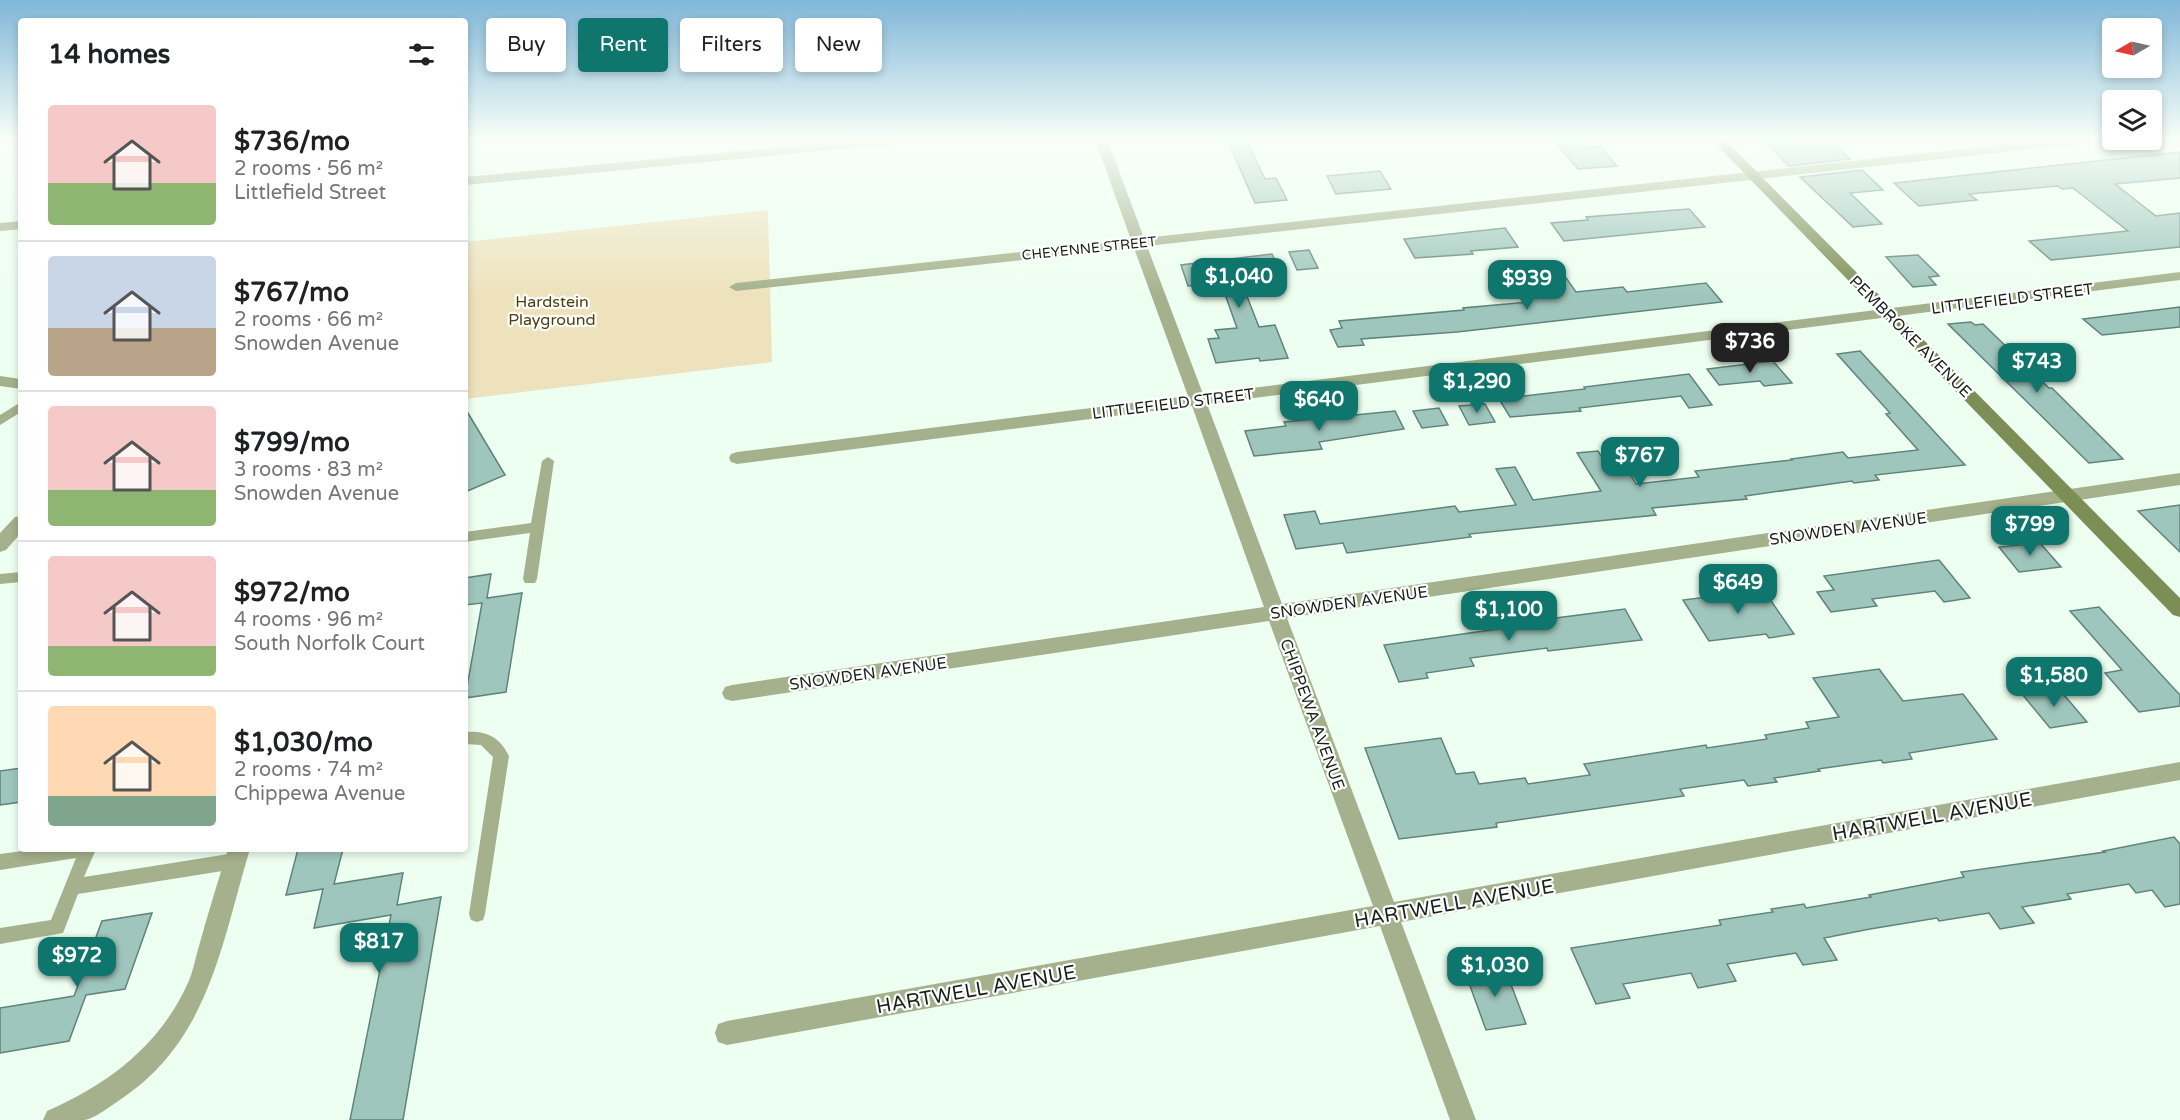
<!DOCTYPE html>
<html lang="en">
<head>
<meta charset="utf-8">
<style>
	:root { --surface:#fff; --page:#f2f2f2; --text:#202124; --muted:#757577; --line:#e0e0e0; --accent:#0f766e }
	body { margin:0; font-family:"Varela Round",sans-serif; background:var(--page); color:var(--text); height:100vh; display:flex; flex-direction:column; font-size:22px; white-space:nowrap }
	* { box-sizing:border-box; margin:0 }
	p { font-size:20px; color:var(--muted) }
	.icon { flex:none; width:33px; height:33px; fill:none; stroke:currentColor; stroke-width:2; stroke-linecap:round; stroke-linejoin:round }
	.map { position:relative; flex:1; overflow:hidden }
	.drawer { position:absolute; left:18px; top:18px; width:450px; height:834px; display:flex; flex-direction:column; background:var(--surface); border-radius:6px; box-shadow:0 3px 9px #0003 }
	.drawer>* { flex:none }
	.banner { position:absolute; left:486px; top:18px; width:570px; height:54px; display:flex; gap:12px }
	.needle { width:39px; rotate:261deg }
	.buttons { position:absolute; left:2102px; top:18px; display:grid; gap:12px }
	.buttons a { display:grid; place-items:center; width:60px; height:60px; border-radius:6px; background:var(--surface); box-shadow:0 3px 9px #0003; font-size:30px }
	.price { position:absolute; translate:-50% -51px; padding:0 14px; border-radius:12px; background:var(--accent); color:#fff; font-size:20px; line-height:39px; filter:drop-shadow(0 2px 3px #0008) }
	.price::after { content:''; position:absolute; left:50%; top:36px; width:18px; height:14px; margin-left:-9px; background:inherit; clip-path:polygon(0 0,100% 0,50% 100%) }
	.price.current { background:#222; color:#fff }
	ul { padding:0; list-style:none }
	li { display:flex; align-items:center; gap:18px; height:150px; padding:0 30px }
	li+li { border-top:2px solid var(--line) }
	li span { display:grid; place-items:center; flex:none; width:168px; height:120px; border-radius:6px; color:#555 }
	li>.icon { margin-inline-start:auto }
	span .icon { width:72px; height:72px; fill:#fffc; stroke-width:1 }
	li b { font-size:26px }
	h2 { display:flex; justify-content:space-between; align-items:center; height:72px; padding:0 30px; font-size:26px }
	.pill { padding:0 21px; border-radius:6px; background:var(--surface); box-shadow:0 3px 9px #0003; font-size:21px; line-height:54px }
	.pill.current { background:var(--accent); color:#fff }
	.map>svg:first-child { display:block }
	.green { fill:#ede2bc }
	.building { fill:#9fc6bc; stroke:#5f847b; stroke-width:1.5 }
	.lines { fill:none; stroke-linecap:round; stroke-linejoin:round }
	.lane { fill:#a5b18c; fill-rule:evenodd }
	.street { fill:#a5b18c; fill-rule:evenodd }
	.secondary { fill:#7d8d56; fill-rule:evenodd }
	.labels { text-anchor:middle; stroke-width:4.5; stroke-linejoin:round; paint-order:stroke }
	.far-street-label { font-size:14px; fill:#18221a; stroke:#fff }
	.street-label { font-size:16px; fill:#18221a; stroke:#fff }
	.park-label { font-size:16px; fill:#4e410e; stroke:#fff }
	.near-street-label { font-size:20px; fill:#18221a; stroke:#fff }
</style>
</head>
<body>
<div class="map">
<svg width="2180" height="1120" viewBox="0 0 2180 1120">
	<rect width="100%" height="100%" fill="#edfff0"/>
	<path class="green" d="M 768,210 L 772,362 L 465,399 L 465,242 Z"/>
	<path class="building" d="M 1227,139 L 1246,139 L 1265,179 L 1276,178 L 1287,200 L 1255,203 Z
		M 1579,139 L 1586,148 L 1600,146 L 1617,166 L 1578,169 L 1555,142 Z
		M 1762,139 L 1829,139 L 1850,159 L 1789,166 Z
		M 2180,152 L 2180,178 L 2115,184 L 2156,216 L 2180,213 L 2180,247 L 2101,255 L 2051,260 L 2029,241 L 2128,231 L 2073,188 L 2062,189 L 2058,186 L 1969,194 L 1977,200 L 1919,206 L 1894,183 Z
		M 1862,170 L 1883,190 L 1850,193 L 1882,224 L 1853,227 L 1800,177 Z
		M 1380,171 L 1391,189 L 1336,194 L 1327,176 Z
		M 1689,209 L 1705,227 L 1564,241 L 1551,223 L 1588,220 L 1586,217 Z
		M 1505,228 L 1518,247 L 1471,251 L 1473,254 L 1415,258 L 1404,239 Z
		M 1309,250 L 1318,268 L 1297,270 L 1289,252 Z
		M 1272,254 L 1280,272 L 1239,276 L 1259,327 L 1275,325 L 1288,358 L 1260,361 L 1259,358 L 1216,363 L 1208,339 L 1219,338 L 1215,330 L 1237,328 L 1221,283 L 1188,286 L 1181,265 Z
		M 1918,255 L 1939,276 L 1929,277 L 1936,285 L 1913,287 L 1886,257 Z
		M 1562,272 L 1576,292 L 1623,287 L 1627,292 L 1706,283 L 1722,302 L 1457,332 L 1361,339 L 1364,345 L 1338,347 L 1330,330 L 1342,328 L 1339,321 L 1464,310 L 1463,308 L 1528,302 L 1526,299 L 1555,296 L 1540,274 Z
		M 2180,307 L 2180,327 L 2102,335 L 2083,319 Z
		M 1971,322 L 1975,325 L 1983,324 L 2049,388 L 2052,388 L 2123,459 L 2089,463 L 1948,324 Z
		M 1860,351 L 1965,465 L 1875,475 L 1879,480 L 1854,483 L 1852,481 L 1745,496 L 1747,499 L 1652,508 L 1656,515 L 1469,534 L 1471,537 L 1347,553 L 1343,543 L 1296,549 L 1284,515 L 1315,511 L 1320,524 L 1455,506 L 1459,512 L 1516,505 L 1496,469 L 1515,467 L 1533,500 L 1601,491 L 1577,453 L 1598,451 L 1611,472 L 1628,470 L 1636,484 L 1699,477 L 1695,471 L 1792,460 L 1791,459 L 1843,452 L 1848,458 L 1918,450 L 1886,414 L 1890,413 L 1837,354 Z
		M 1773,361 L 1792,383 L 1764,386 L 1760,381 L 1719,385 L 1707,369 Z
		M 1689,374 L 1712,405 L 1689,408 L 1681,396 L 1579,408 L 1581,411 L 1510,417 L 1499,399 L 1585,389 L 1584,387 Z
		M 1485,404 L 1495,422 L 1469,425 L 1459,406 Z
		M 465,408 L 505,475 L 465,492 Z
		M 1439,408 L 1448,425 L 1422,428 L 1413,411 Z
		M 1395,411 L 1404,429 L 1319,442 L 1322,449 L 1254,456 L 1245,431 L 1286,426 L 1284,422 Z
		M 2180,505 L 2180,552 L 2138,511 Z
		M 2040,543 L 2061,567 L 2019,572 L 1999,547 Z
		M 1939,560 L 1970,598 L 1944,602 L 1935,591 L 1872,599 L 1877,606 L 1831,612 L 1817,592 L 1834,590 L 1824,576 Z
		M 491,574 L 487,598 L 522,593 L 506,692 L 465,698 L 482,603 L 465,605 L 465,578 Z
		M 1760,585 L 1794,634 L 1769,638 L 1766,634 L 1709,641 L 1683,600 L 1739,593 L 1736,588 Z
		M 2099,607 L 2180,695 L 2180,706 L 2139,712 L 2105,673 L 2122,670 L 2070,611 Z
		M 1625,609 L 1642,640 L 1548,651 L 1547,648 L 1470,658 L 1474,666 L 1426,673 L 1428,678 L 1399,682 L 1384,645 L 1534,624 L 1533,621 Z
		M 1879,669 L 1903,701 L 1963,694 L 1997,739 L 1909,753 L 1912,759 L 1883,763 L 1881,760 L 1818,769 L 1820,771 L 1774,778 L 1777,782 L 1748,786 L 1744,780 L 1680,789 L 1684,796 L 1496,823 L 1497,827 L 1399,839 L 1365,748 L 1441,738 L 1456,774 L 1474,772 L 1479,784 L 1525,778 L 1528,784 L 1590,775 L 1584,764 L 1706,745 L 1707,748 L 1767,739 L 1765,735 L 1809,728 L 1806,722 L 1839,717 L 1813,678 Z
		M 2059,689 L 2087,722 L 2050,728 L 2022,694 Z
		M 21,768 L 21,802 L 0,805 L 0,771 Z
		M 2174,837 L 2180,844 L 2180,904 L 2165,907 L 2152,890 L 2136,893 L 2129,884 L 2067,894 L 2071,899 L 2022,907 L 2034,923 L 2000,929 L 1989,913 L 1939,921 L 1937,918 L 1870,929 L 1824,938 L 1837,960 L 1803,965 L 1796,953 L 1727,964 L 1736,981 L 1698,988 L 1691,973 L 1623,984 L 1630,998 L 1596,1004 L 1571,948 L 1721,925 L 1719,920 L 1773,912 L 1771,909 L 1804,904 L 1806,908 L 1871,897 L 1869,895 L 1964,877 L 1961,872 L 2105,852 L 2103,851 Z
		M 298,849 L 343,849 L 334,884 L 403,873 L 397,905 L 441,897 L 403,1120 L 350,1120 L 391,915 L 314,928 L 323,889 L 286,895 Z
		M 152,913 L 125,989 L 86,995 L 69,1041 L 0,1053 L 0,1008 L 74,996 L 102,921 Z
		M 1504,966 L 1526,1024 L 1486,1030 L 1465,972 Z"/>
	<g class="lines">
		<path class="lane" d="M 21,402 L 21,412 L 0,425 L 0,415 Z
			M 548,457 L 554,461 L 537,579 L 535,583 L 525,583 L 523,579 L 530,533 L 465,542 L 465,532 L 531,523 L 542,461 Z
			M 21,572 L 21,582 L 0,584 L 0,574 Z
			M 465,732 C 486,730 500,737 509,756 L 485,914 L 483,920 L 477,922 L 471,920 L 469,914 L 493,757 L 481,745 L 465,744 Z
			M 37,849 L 96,849 L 84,877 L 235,853 L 241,856 L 243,861 L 241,866 L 235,869 L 78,894 L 63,933 L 0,944 L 0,928 L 51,920 L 76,858 L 0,870 L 0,854 Z"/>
		<path class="street" d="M 866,139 L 910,139 L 904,143 L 465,185 L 465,177 Z
			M 1095,139 L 1107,139 L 1144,238 L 2054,139 L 2093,139 L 2087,143 L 1147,246 L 1203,394 L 2180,272 L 2180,280 L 1207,404 L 1282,604 L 2180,473 L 2180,485 L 1287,618 L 1394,902 L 2180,762 L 2180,780 L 1401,922 L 1476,1120 L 1450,1120 L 1380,926 L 727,1045 L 718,1042 L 715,1033 L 718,1024 L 727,1021 L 1373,906 L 1269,621 L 732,701 L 725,699 L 722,693 L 725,687 L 732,685 L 1264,607 L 1192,406 L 737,464 L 731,462 L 729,458 L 731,454 L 737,452 L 1188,396 L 1134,248 L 736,291 L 729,287 L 736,283 L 1131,240 Z
			M 21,221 L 21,229 L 0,231 L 0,223 Z
			M 0,376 L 21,379 L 21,389 L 0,386 Z
			M 21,516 L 21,533 L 6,550 L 0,552 L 0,533 L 15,517 Z
			M 228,849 L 250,849 C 222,941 210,1038 124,1097 C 113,1104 98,1117 85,1120 C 72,1120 56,1120 43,1120 L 47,1111 C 107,1085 159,1046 187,985 C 193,973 195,959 199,946 C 208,913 218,881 228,849 Z"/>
		<path class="secondary" d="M 1711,139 L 1724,139 L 2180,598 L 2180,617 L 2173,615 Z"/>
	</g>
	<linearGradient id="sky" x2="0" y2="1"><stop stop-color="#80b6d8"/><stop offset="0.47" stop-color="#f7fff8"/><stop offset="1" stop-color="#f7fff8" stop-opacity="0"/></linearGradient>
	<rect width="2180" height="296" fill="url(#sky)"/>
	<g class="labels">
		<g class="far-street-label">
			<text transform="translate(1089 248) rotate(-6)" y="5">CHEYENNE STREET</text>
		</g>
		<g class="street-label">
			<text transform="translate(2012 298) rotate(-7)" y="6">LITTLEFIELD STREET</text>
			<text transform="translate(1911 336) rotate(45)" y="6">PEMBROKE AVENUE</text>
			<text transform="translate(1173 403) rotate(-7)" y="6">LITTLEFIELD STREET</text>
			<text transform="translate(1848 528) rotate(-8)" y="6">SNOWDEN AVENUE</text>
			<text transform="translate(1349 602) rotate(-8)" y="6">SNOWDEN AVENUE</text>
			<text transform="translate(868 673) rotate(-8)" y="6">SNOWDEN AVENUE</text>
			<text transform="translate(1313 714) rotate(70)" y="6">CHIPPEWA AVENUE</text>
		</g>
		<g class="park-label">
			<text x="552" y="307">Hardstein<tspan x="552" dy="18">Playground</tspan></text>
		</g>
		<g class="near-street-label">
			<text transform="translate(1932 816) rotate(-10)" y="7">HARTWELL AVENUE</text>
			<text transform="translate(1454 903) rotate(-10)" y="7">HARTWELL AVENUE</text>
			<text transform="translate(976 989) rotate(-10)" y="7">HARTWELL AVENUE</text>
		</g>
	</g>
</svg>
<div class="buttons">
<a><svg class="needle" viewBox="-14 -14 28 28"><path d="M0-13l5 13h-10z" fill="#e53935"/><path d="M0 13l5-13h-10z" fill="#757577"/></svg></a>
<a><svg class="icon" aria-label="layers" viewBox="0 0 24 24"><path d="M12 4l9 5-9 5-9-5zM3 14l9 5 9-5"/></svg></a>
</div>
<b class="price" style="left:1239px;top:309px">$1,040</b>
<b class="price" style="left:1527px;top:311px">$939</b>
<b class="price current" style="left:1750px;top:374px">$736</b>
<b class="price" style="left:2037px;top:394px">$743</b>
<b class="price" style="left:1477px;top:414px">$1,290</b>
<b class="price" style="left:1319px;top:432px">$640</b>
<b class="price" style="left:1640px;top:488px">$767</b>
<b class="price" style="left:2030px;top:557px">$799</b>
<b class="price" style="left:1738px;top:615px">$649</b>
<b class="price" style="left:1509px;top:642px">$1,100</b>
<b class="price" style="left:2054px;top:708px">$1,580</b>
<b class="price" style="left:379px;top:974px">$817</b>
<b class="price" style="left:77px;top:988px">$972</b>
<b class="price" style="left:1495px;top:998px">$1,030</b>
<div class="banner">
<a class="pill">Buy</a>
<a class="pill current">Rent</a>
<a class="pill">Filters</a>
<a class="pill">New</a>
</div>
<section class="drawer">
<h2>14 homes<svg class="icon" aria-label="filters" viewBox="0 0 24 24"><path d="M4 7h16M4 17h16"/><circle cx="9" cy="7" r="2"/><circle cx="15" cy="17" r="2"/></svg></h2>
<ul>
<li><span style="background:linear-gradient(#f6c9c9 65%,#8fb573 0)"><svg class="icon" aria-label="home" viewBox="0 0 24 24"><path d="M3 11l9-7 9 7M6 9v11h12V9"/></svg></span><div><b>$736/mo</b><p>2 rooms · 56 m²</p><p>Littlefield Street</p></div></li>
<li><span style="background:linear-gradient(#c9d6e8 60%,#b9a48a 0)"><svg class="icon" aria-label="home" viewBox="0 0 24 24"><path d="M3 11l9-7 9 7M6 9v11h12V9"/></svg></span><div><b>$767/mo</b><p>2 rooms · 66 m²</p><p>Snowden Avenue</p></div></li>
<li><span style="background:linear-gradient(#f6c9c9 70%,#8fb573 0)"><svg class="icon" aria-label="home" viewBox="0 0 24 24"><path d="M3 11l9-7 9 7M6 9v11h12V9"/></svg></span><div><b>$799/mo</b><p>3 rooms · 83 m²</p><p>Snowden Avenue</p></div></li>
<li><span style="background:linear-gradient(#f6c9c9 75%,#8fb573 0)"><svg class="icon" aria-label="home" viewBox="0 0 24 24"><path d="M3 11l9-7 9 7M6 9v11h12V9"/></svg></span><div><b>$972/mo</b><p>4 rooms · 96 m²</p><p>South Norfolk Court</p></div></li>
<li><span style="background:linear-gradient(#ffd9b3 75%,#7fa58c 0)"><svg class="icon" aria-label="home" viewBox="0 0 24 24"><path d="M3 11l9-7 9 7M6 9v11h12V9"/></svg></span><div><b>$1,030/mo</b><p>2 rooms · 74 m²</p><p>Chippewa Avenue</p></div></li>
</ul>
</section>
</div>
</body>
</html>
